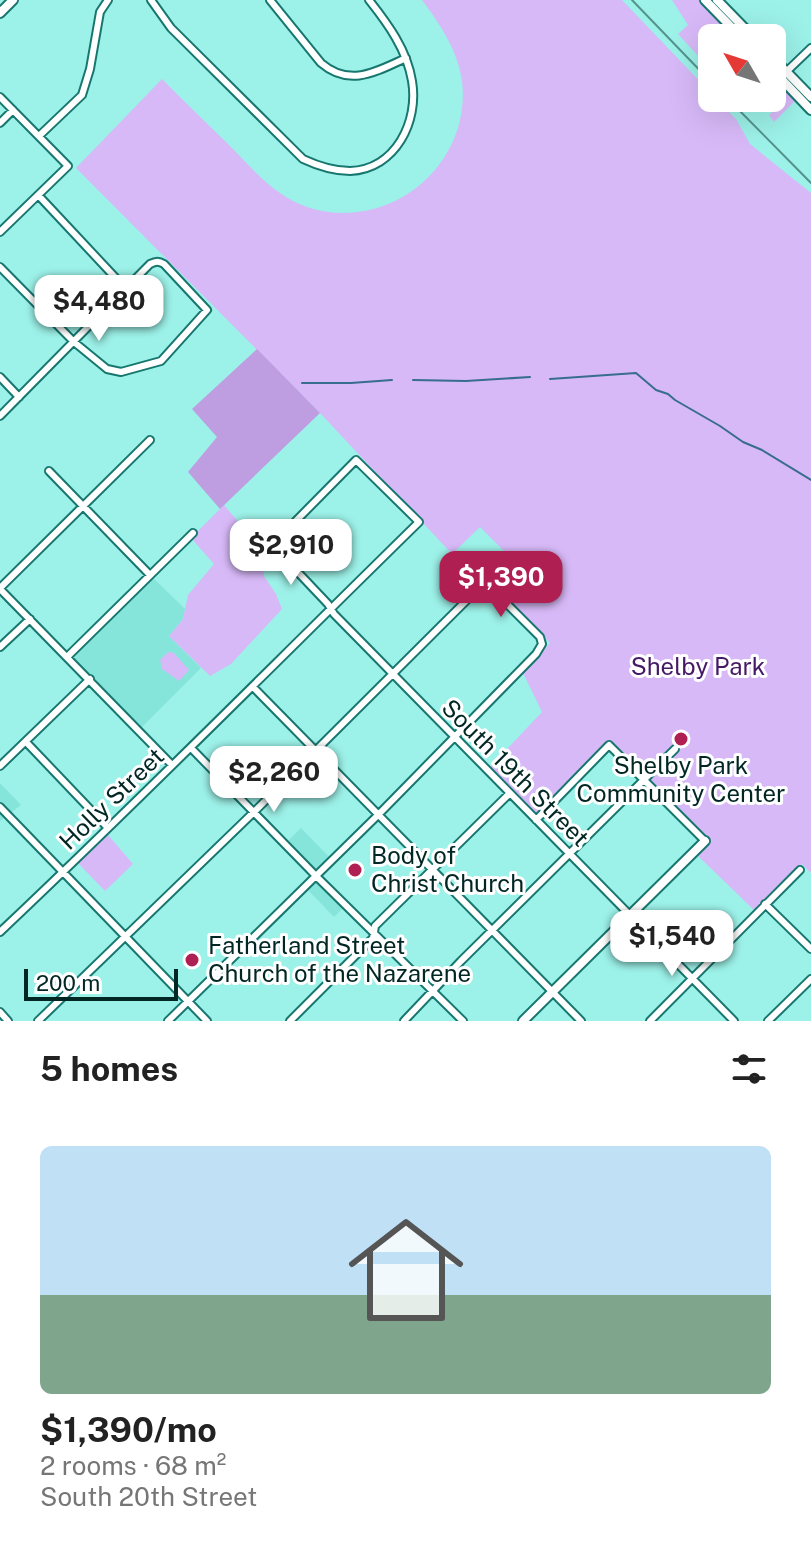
<!DOCTYPE html>
<html lang="en">
<head>
<meta charset="utf-8">
<style>
	:root { --surface:#fff; --page:#f6f6f6; --text:#222; --muted:#767676; --accent:#af1f51 }
	body { margin:0; font-family:"Public Sans",sans-serif; background:var(--page); color:var(--text); height:100vh; display:flex; flex-direction:column; font-size:30px; white-space:nowrap }
	* { box-sizing:border-box; margin:0 }
	p { font-size:26px; color:var(--muted) }
	.icon { flex:none; width:44px; height:44px; fill:none; stroke:currentColor; stroke-width:2; stroke-linecap:round; stroke-linejoin:round }
	.map { position:relative; height:1021px; overflow:hidden }
	.drawer { display:flex; flex-direction:column; background:var(--surface); flex:1 }
	.drawer>* { flex:none }
	.needle { width:52px; rotate:309deg }
	.buttons { position:absolute; left:698px; top:24px; display:grid; gap:16px }
	.buttons a { display:grid; place-items:center; width:88px; height:88px; border-radius:12px; background:var(--surface); box-shadow:0 8px 32px #0002; font-size:40px }
	.scale { position:absolute; left:24px; bottom:20px; width:154px; box-sizing:border-box; padding-left:8px; border:4px solid #012724; border-top:0; font-size:22px; line-height:28px; white-space:nowrap; color:#012724; -webkit-text-stroke:6px #fff; paint-order:stroke }
	.price { position:absolute; translate:-50% -68px; padding:0 18px; border-radius:16px; background:#fff; color:#222; font-size:26px; line-height:52px; filter:drop-shadow(0 2px 4px #0008) }
	.price::after { content:''; position:absolute; left:50%; top:48px; width:24px; height:18px; margin-left:-12px; background:inherit; clip-path:polygon(0 0,100% 0,50% 100%) }
	.price.on { background:var(--accent); color:#fff }
	ul { padding:0; list-style:none }
	li { display:grid; align-content:center; gap:16px; height:424px; padding:0 40px }
	li span { display:grid; place-items:center; height:248px; border-radius:12px; color:#555 }
	li>.icon { margin-inline-start:auto }
	span .icon { width:144px; height:144px; fill:#fffc; stroke-width:1 }
	li b { font-size:34px }
	h2 { display:flex; justify-content:space-between; align-items:center; height:96px; padding:0 40px; font-size:34px }
	.map>svg:first-child { display:block }
	.built { fill:#85e5db }
	.green { fill:#d7b9f7 }
	.forest { fill:#be9de0 }
	.lines { fill:none; stroke-linecap:round; stroke-linejoin:round }
	.stream { stroke:#386c90; stroke-width:2 }
	.street-casing { stroke:#17776f; stroke-width:10 }
	.secondary-casing { stroke:#17776f; stroke-width:12 }
	.street { stroke:#fff; stroke-width:6 }
	.secondary { stroke:#fff; stroke-width:8 }
	.rail { stroke:#54938d; stroke-width:2 }
	.poi-dot { fill:#af1f51; stroke:#fff; stroke-width:3 }
	.labels { text-anchor:middle; stroke-width:6; stroke-linejoin:round; paint-order:stroke }
	.park-label { font-size:24px; fill:#461967; stroke:#fff }
	.poi-label { font-size:24px; fill:#012724; stroke:#fff; text-anchor:start }
	.street-label { font-size:24px; fill:#012724; stroke:#fff }
</style>
</head>
<body>
<div class="map">
<svg width="811" height="1021" viewBox="0 0 811 1021">
	<rect width="100%" height="100%" fill="#9cf1e8"/>
	<path class="built" d="M 150,575 L 185,609 L 183,619 L 169,636 L 201,668 L 139,730 L 68,657 Z
		M 0,783 L 21,805 L 0,821 Z
		M 301,828 L 332,860 L 317,876 L 346,905 L 334,917 L 305,887 L 316,876 L 285,844 Z"/>
	<path class="green" d="M 422,0 L 622,0 L 712,94 L 712,98 L 715,98 L 736,119 L 750,144 L 811,193 L 811,873 L 802,864 L 754,910 L 697,855 L 710,841 L 609,740 L 536,814 L 489,768 L 542,712 L 523,673 L 550,643 L 487,580 L 509,556 L 480,527 L 452,554 L 320,413 L 76,168 L 162,79 C 183,100 205,122 227,143 C 251,167 274,196 307,207 C 388,234 472,166 462,81 C 458,51 440,24 422,0 Z
		M 672,0 L 700,0 L 736,38 L 712,38 L 712,71 L 678,34 L 688,25 Z
		M 772,75 L 796,100 L 774,122 L 769,115 L 775,110 L 763,98 L 772,98 Z
		M 224,505 L 260,547 L 264,576 L 276,594 L 282,609 L 231,664 L 210,676 L 169,636 L 183,619 L 188,595 L 214,564 L 191,538 Z
		M 168,652 L 174,653 L 189,670 L 179,681 L 162,669 L 160,660 Z
		M 108,835 L 133,864 L 105,891 L 78,863 Z"/>
	<path class="forest" d="M 257,349 L 320,413 L 220,509 L 188,472 L 217,437 L 192,409 Z"/>
	<g class="lines">
		<path class="stream" d="M 550,379 L 636,373 L 656,390 L 668,394 L 675,400 L 720,426 L 743,442 L 762,450 L 811,480
			M 413,380 L 466,381 L 530,377
			M 302,383 L 351,383 L 392,380"/>
		<defs>
			<path id="street" d="M 151,0 L 171,28 L 303,159 C 318,166 333,171 350,171 C 396,169 419,121 412,81 C 407,50 388,24 369,0
				M 270,0 L 321,63 C 350,88 377,71 406,58
				M 785,73 L 811,48
				M 0,97 L 68,166 L 0,232
				M 0,123 L 13,110
				M 39,136 L 82,95 L 90,69 L 100,12 L 108,0
				M 39,196 L 126,289
				M 0,267 L 74,342 L 107,369 L 121,372 L 161,361 L 207,310 L 164,264 C 159,261 156,261 150,264 L 0,416
				M 0,377 L 19,397
				M 49,471 L 150,575
				M 0,588 L 150,440
				M 0,589 L 172,765
				M 0,647 L 30,619
				M 67,657 L 193,533
				M 253,687 L 581,1021
				M 26,742 L 108,828
				M 191,748 L 316,876 L 463,1021
				M 0,766 L 90,679
				M 0,807 L 207,1021
				M 536,820 L 609,745 L 705,841
				M 765,904 L 811,949
				M 0,932 C 142,798 279,659 419,522 L 356,460 L 280,537 L 274,547 L 328,604 L 334,614 L 734,1021
				M 0,1012 L 8,1021
				M 38,1021 L 257,809 L 485,582 L 540,637 L 542,644 L 536,654 L 378,815 L 168,1021
				M 290,1021 L 373,938 L 375,926 L 509,794
				M 404,1021 L 461,961 L 675,749
				M 650,1021 L 800,870
				M 768,1021 L 811,979"/>
			<path id="secondary" d="M 705,0 L 742,38
				M 717,0 L 754,38
				M 0,13 L 13,0
				M 772,57 L 811,97
				M 772,69 L 811,110
				M 523,1021 L 705,841"/>
		</defs>
		<use href="#street" class="street-casing"/>
		<use href="#secondary" class="secondary-casing"/>
		<use href="#street" class="street"/>
		<use href="#secondary" class="secondary"/>
		<path class="rail" d="M 632,0 L 712,83
			M 727,98 L 811,183"/>
	</g>
	<g class="poi-dot">
		<circle cx="681" cy="739" r="8"/>
		<circle cx="355" cy="870" r="8"/>
		<circle cx="192" cy="960" r="8"/>
	</g>
	<g class="labels">
		<g class="park-label">
			<text x="698" y="675">Shelby Park</text>
		</g>
		<g class="poi-label">
			<text x="681" y="774" text-anchor="middle">Shelby Park<tspan x="681" dy="28">Community Center</tspan></text>
			<text x="371" y="864">Body of<tspan x="371" dy="28">Christ Church</tspan></text>
			<text x="208" y="954">Fatherland Street<tspan x="208" dy="28">Church of the Nazarene</tspan></text>
		</g>
		<g class="street-label">
			<text transform="translate(515 773) rotate(45)" y="8">South 19th Street</text>
			<text transform="translate(112 799) rotate(-44)" y="8">Holly Street</text>
		</g>
	</g>
</svg>
<div class="buttons">
<a><svg class="needle" viewBox="-14 -14 28 28"><path d="M0-13l5 13h-10z" fill="#e53935"/><path d="M0 13l5-13h-10z" fill="#767676"/></svg></a>
</div>
<div class="scale">200 m</div>
<b class="price" style="left:99px;top:343px">$4,480</b>
<b class="price" style="left:291px;top:587px">$2,910</b>
<b class="price on" style="left:501px;top:619px">$1,390</b>
<b class="price" style="left:274px;top:814px">$2,260</b>
<b class="price" style="left:672px;top:978px">$1,540</b>
</div>
<section class="drawer">
<h2>5 homes<svg class="icon" aria-label="filters" viewBox="0 0 24 24"><path d="M4 7h16M4 17h16"/><circle cx="9" cy="7" r="2"/><circle cx="15" cy="17" r="2"/></svg></h2>
<ul>
<li><span style="background:linear-gradient(#bfe0f5 60%,#7fa58c 0)"><svg class="icon" aria-label="home" viewBox="0 0 24 24"><path d="M3 11l9-7 9 7M6 9v11h12V9"/></svg></span><div><b>$1,390/mo</b><p>2 rooms · 68 m²</p><p>South 20th Street</p></div></li>
</ul>
</section>
</body>
</html>
